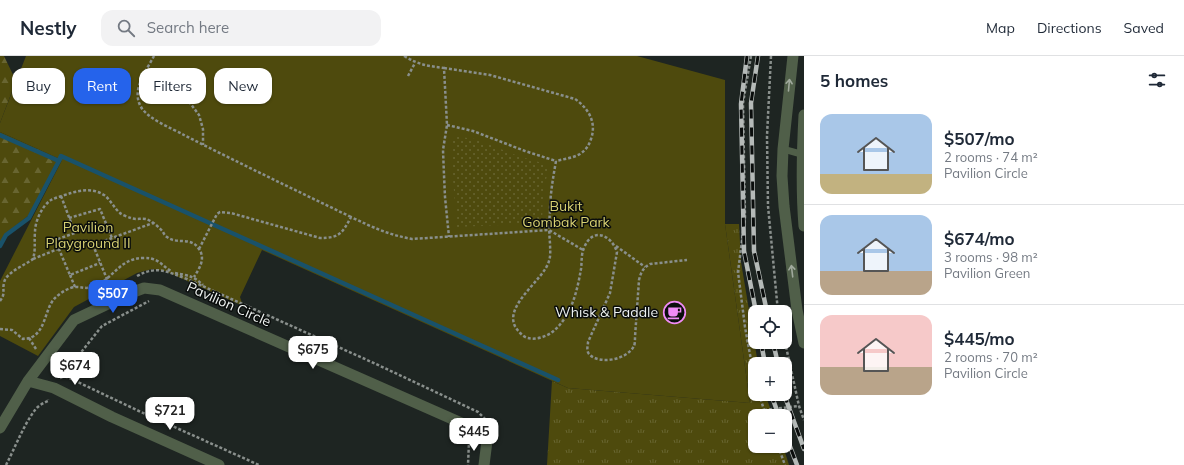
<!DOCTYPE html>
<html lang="en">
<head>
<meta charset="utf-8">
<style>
	:root { --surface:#fff; --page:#f2f2f3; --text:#1f2937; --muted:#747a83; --line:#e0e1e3; --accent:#2563eb }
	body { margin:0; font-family:Mulish,sans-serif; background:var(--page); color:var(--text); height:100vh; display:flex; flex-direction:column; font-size:15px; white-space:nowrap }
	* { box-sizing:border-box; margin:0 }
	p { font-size:13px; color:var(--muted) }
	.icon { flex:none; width:22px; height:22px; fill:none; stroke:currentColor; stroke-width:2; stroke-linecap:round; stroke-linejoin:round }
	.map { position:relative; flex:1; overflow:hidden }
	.side { display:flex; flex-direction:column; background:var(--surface); width:380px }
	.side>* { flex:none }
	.banner { position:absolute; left:12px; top:12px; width:380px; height:36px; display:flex; gap:8px }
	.controls { position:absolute; left:748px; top:249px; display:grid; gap:8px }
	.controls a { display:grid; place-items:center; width:44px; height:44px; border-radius:8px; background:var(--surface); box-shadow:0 1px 3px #0004; font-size:20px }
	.price { position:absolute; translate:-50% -34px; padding:0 9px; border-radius:8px; background:#fff; color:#222; font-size:13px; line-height:26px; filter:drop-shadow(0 1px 2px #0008) }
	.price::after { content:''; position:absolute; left:50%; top:24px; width:12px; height:9px; margin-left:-6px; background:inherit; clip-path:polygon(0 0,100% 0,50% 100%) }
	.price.current { background:var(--accent); color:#fff }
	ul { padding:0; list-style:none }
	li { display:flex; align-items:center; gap:12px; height:100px; padding:0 16px }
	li+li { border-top:1px solid var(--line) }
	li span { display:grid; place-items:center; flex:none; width:112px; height:80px; border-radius:12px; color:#555 }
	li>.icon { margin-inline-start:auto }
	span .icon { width:48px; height:48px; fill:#fffc; stroke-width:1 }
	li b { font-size:17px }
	h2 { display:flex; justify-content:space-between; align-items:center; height:48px; padding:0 16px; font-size:17px }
	.pill { padding:0 14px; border-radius:12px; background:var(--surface); box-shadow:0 1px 3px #0004; font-size:14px; line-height:36px }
	.pill.current { background:var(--accent); color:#fff }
	header { display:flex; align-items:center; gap:24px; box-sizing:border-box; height:56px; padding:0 20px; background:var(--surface); border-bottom:1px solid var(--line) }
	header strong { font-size:19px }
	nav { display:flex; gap:22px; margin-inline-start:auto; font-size:14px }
	.search { width:280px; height:36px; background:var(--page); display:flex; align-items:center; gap:10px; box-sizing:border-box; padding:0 14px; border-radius:12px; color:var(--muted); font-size:15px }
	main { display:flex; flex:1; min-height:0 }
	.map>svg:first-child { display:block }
	.grass { fill:url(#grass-tufts) }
	.forest { fill:url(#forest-firs) }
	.park { fill:#4e4a0d }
	.garden { fill:url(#garden-dots) }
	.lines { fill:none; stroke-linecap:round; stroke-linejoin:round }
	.stream { stroke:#19526a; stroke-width:4.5 }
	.path { stroke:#898f8c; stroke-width:2.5; stroke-dasharray:3 2; stroke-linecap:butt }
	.service { stroke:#505f49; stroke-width:7 }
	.minor { stroke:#505f49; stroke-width:11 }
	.tertiary { stroke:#505f49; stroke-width:11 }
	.rail-casing { stroke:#b5bab8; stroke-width:4.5 }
	.rail { stroke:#0a0d0c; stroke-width:3; stroke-dasharray:9; stroke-linecap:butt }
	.oneway { stroke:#a0a99d }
	.labels { text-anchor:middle; stroke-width:3; stroke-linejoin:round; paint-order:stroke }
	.park-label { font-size:14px; fill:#d8d172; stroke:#0a0d0c }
	.street-label { font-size:14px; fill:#eff3f1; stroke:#0a0d0c }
	.poi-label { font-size:14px; fill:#eff3f1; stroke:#0a0d0c; text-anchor:end }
</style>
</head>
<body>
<header>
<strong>Nestly</strong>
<div class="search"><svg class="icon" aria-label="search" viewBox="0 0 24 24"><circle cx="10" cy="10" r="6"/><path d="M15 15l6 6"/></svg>Search here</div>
<nav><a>Map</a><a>Directions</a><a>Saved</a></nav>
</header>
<main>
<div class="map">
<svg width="804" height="409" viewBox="0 0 804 409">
	<defs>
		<pattern id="grass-tufts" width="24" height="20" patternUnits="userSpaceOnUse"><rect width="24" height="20" fill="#4e4a0d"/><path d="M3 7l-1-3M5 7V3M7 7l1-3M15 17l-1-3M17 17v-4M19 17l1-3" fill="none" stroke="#686531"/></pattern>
		<pattern id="forest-firs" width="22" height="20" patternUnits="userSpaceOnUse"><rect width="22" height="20" fill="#4e4a0d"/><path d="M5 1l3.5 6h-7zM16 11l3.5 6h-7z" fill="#686531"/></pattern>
		<pattern id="garden-dots" width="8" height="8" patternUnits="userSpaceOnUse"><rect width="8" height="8" fill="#4e4a0d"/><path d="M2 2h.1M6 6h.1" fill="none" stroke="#686531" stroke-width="1.8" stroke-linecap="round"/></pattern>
	</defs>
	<rect width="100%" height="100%" fill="#1e2522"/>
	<path class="grass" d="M 725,168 L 739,168 L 741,206 L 758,308 L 755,308 L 755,338 L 765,338 L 773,360 L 755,360 L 755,390 L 783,390 L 789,409 L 547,409 L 552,325 L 568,332 L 750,347 Z"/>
	<path class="forest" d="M 0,0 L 4,0 L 16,25 L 0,67 Z
		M 0,76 L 62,104 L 28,160 L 5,178 L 0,187 Z"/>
	<path class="park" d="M 26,0 L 637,0 L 725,24 L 725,168 L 750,347 L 568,332 L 262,194 L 240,241 L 243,250 L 165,215 L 152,213 L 137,217 L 74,251 L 38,300 L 0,280 L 0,225 L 62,104 L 0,76 L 0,67 Z"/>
	<path class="garden" d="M 453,80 L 475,83 L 518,100 L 549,109 L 543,139 L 542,167 L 457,171 L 451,100 Z"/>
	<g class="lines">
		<path class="stream" d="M 0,79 L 59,105
			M 60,102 L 61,100 L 558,324
			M 0,190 L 6,179 L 29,162 L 60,103"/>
		<path class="path" d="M 154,0 C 146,15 131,34 141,51 C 148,63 171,72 184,79 C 239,107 295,134 351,161
			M 404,0 C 419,9 428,10 444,12 L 447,69 L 443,94 L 444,119 L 445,141 L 449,181
			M 751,0 L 743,47 L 745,161 L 738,216 L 745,271 L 755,326
			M 771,0 L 767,80 L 768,150 L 778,256
			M 444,12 L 490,19 L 575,43 C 588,52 597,66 591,83 C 589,89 586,94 580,98 C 573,102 564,103 556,105
			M 408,20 L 415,7
			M 143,21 L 158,24 L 164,27 L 167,34 L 174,38 L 182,40 L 187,43 L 199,59 L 203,73 L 203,89
			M 447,69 L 473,75 L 525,95 L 556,105 C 553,122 550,139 550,156 C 549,166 549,177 550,187 C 550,193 551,199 549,205 C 544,224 502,250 516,272 C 519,276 523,281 528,282 C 535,284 545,281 551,277 C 571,262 577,236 581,213 C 582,206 581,198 584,192 C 592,171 611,178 617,196 L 610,237 L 588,286 C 588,290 586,294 589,298 C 599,309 627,304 634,290 C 635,288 635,284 635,281 L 639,224 C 641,216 643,212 650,208 L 687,204
			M 61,140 L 75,177 L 55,184 L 70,219 L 100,207
			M 69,162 L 100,153 L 112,182
			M 616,190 L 645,211
			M 199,193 L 217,158 L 220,156 L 231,157 L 320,182 C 339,182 342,178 351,161 C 372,171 389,179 412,183 L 549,174 L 583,194
			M 33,203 L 58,193
			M 175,217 C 189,220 192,219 203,229
			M 70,219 L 75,231
			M 137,220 C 157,209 168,216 187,223 L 376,308 L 478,356 L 485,363
			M 111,233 L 93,189 L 153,167
			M 0,245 C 6,237 2,235 4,227 C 5,217 25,209 33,203 C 36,193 34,186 35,176 C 35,165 42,150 51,144 C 57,141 65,139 71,137 C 82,134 93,132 104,139 C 110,143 114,152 120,157 C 122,159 128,161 131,162 C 136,164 141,162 146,163 C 152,165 159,171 163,176 C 164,178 165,180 167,181 C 177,189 191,180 199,193 C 206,203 199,213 194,221
			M 0,273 L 12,274 L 23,283 C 26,282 29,283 32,281 C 46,274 45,252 55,242 C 60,237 69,231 76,231 C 82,231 86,233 92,231 C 114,224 118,202 144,202 C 148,202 150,202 153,203 C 160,205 165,212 171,215
			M 29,282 L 36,293
			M 785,286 L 799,350 L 804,364
			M 65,320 L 141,356 L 259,409
			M 60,322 L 65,320 L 67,314 L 102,270 L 149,245
			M 759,338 L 766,360
			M 764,354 L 799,350
			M 467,385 L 469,386 L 468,409
			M 778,390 L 785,409
			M 6,409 C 15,392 23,370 35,354 C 38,350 43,347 48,345 L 48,343"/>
		<path class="service" d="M 783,93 L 804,99"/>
		<path class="minor" d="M 28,325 L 54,332 L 112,361 L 219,409
			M 0,372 L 28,325 L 74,264 L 131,237 L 144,232 L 160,234 L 475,373 L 487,385 L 484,409"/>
		<path class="tertiary" d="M 793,0 L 783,93 L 782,120 L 784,150 L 797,254 L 804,287
			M 804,59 C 802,96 801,133 804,170"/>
		<defs>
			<path id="rail" d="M 747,0 L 741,48 L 744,195 L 756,256
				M 758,0 L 751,47 L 754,195 L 767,256
				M 761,286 L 765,308
				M 773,286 L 778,308
				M 771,338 L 779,360
				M 784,338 L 804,393
				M 785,377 L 797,409"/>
		</defs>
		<use href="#rail" class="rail-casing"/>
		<use href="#rail" class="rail"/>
	</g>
	<defs><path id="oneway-shaft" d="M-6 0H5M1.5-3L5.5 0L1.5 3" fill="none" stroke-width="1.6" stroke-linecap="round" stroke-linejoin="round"/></defs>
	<g class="oneway">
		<use href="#oneway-shaft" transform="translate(789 29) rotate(-85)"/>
		<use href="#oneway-shaft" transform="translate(792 215) rotate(-97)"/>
	</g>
	<defs>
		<symbol id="cafe-ring" viewBox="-11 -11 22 22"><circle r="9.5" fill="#0a0d0c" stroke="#f08bf6" stroke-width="1.5"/><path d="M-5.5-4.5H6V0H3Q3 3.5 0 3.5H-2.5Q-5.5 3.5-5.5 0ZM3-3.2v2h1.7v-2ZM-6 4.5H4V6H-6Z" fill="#f08bf6"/></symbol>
	</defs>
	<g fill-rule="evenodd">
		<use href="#cafe-ring" x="662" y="244" width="25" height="25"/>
	</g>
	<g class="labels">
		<g class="park-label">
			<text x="566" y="155">Bukit<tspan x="566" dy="16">Gombak Park</tspan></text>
			<text x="88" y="176">Pavilion<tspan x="88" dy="16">Playground II</tspan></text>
		</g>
		<g class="street-label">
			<text transform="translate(229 248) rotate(24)" y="5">Pavilion Circle</text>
		</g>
		<g class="poi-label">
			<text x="658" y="261">Whisk &amp; Paddle</text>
		</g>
	</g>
</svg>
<div class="controls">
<a><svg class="icon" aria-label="locate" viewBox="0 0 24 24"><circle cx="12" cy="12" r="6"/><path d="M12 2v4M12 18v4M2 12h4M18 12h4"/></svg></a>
<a>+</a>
<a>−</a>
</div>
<b class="price current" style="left:113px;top:258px">$507</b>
<b class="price" style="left:313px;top:314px">$675</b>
<b class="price" style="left:75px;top:330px">$674</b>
<b class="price" style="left:170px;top:375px">$721</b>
<b class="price" style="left:474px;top:396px">$445</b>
<div class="banner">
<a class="pill">Buy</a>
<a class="pill current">Rent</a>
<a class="pill">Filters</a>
<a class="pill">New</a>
</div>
</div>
<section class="side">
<h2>5 homes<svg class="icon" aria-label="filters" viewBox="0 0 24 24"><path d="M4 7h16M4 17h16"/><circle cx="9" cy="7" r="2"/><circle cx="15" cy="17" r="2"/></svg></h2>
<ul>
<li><span style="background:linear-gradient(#a9c7e8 75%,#c2b280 0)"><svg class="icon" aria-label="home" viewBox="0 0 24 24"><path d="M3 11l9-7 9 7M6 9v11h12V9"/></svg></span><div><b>$507/mo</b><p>2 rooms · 74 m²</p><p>Pavilion Circle</p></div></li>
<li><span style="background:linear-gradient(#a9c7e8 70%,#b9a48a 0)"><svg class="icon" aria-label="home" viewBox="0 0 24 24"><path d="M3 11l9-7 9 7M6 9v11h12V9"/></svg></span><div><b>$674/mo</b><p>3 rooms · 98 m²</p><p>Pavilion Green</p></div></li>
<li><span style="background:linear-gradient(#f6c9c9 65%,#b9a48a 0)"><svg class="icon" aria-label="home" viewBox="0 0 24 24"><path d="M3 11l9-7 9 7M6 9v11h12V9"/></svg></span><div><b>$445/mo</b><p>2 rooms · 70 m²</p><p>Pavilion Circle</p></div></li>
</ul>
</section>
</main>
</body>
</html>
